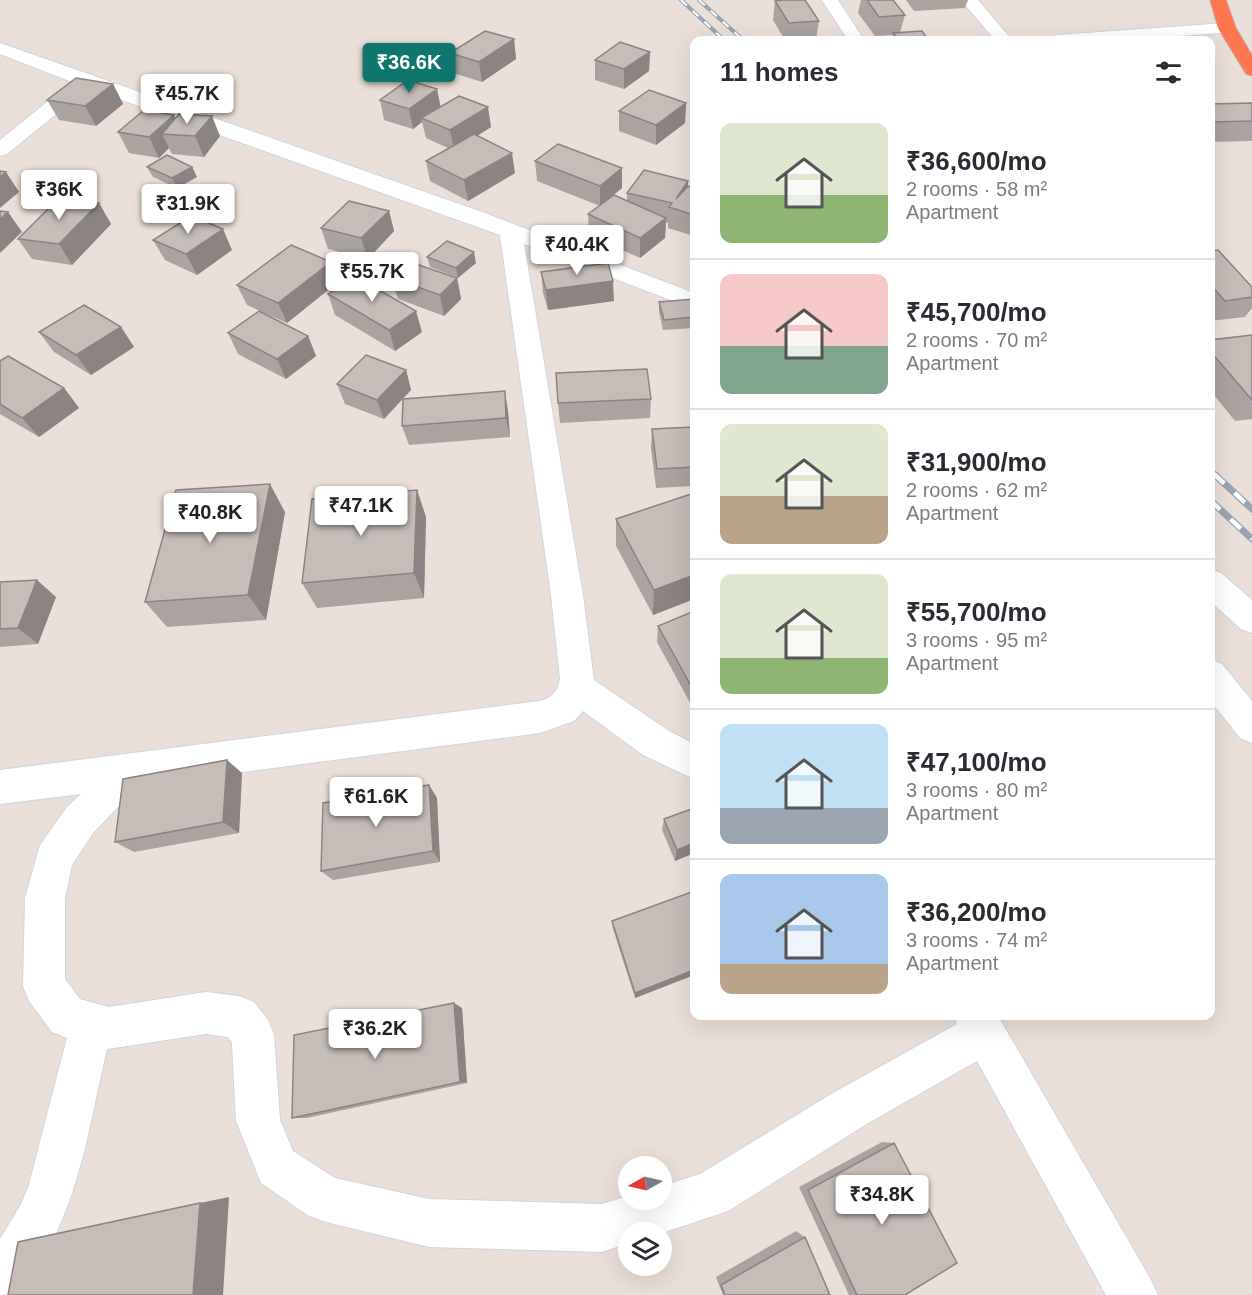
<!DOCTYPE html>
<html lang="en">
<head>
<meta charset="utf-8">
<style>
	:root { --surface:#fff; --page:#f7f7f7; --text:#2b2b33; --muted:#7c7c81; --line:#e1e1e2; --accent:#0f766e }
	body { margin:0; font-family:Helvetica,sans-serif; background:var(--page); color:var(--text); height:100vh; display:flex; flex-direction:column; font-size:22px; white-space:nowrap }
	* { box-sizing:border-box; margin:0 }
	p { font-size:20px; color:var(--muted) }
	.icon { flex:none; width:33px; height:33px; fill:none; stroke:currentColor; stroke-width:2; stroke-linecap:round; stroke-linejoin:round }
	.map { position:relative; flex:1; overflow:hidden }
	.sheet { position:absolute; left:690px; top:36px; width:525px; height:984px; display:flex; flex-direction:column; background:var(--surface); border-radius:12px; box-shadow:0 6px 24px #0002 }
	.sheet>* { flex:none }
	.needle { width:39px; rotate:262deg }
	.buttons { position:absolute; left:618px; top:1156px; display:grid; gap:12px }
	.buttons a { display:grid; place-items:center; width:54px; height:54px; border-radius:50%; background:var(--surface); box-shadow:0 6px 24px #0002; font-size:30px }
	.price { position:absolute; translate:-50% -51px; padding:0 14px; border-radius:6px; background:#fff; color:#222; font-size:20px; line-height:39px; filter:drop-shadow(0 2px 3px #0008) }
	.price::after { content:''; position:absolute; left:50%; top:36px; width:18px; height:14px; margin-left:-9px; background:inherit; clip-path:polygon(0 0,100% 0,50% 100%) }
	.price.active { background:var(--accent); color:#fff }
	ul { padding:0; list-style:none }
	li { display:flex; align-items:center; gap:18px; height:150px; padding:0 30px }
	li+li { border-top:2px solid var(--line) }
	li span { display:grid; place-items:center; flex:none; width:168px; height:120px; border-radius:12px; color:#555 }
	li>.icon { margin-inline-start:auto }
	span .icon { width:72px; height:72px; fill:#fffc; stroke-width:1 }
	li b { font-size:26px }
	h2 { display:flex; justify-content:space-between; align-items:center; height:72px; padding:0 30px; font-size:26px }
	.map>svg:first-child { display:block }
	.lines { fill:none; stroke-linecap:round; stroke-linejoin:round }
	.street-casing { stroke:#cfd6e1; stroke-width:2 }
	.highway-casing { stroke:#c3c3c3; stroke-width:2 }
	.street { fill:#fff; fill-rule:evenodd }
	.highway { fill:#fe7751; fill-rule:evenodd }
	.rail-far2-casing { stroke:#9ca4b3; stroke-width:4 }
	.rail-far1-casing { stroke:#9ca4b3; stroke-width:5 }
	.rail-casing { stroke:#9ca4b3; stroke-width:7 }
	.rail-far2 { stroke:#fff; stroke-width:2; stroke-dasharray:8; stroke-linecap:butt }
	.rail-far1 { stroke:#fff; stroke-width:4; stroke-dasharray:10; stroke-linecap:butt }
	.rail { stroke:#fff; stroke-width:4.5; stroke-dasharray:14; stroke-linecap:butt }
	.wall { fill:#aaa39f }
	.shaded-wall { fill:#8b8482 }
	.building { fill:#c6bdb9; stroke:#8b8482; stroke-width:1.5 }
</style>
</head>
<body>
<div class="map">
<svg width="1252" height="1295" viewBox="0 0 1252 1295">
	<rect width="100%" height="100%" fill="#ebe0d9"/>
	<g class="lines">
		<defs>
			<path id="street" d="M 822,0 L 838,0 L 864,40 L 848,40 Z
				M 961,0 L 978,0 L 1012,40 L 995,40 Z
				M 1227,23 L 1233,24 L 1236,28 L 1233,32 L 1125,40 L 1049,40 L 1052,36 L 1058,35 Z
				M 0,43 L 482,212 L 694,293 L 694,309 L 524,244 L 583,595 L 594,680 L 669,731 L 694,744 L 694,779 L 643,755 L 583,711 L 574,721 L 540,733 L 150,784 L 118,807 L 93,833 L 72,865 L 65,898 L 65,979 L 80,999 L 109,1007 L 206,992 L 239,996 L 254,1002 L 268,1020 L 274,1035 L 280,1120 L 293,1151 L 335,1178 L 429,1199 L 602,1204 L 628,1196 L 628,1200 L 662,1200 L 662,1186 L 700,1174 L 833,1093 L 957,1024 L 954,1016 L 998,1016 L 1150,1278 L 1158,1295 L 1106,1295 L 977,1061 L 865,1125 L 728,1211 L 662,1233 L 628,1233 L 628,1243 L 602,1252 L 429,1247 L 326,1222 L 309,1216 L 261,1183 L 236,1121 L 232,1042 L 228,1037 L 206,1034 L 107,1049 C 87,1133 77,1226 17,1293 L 0,1295 L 0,1239 L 19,1208 L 28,1188 L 67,1038 L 52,1032 L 29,1001 L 23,986 L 25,898 L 40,845 L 67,807 L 81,794 L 0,804 L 0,770 L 540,701 C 553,697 557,692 560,679 L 551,595 L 500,235 L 88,88 L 7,154 L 0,156 L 0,140 L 72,82 L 0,54 Z
				M 1210,569 L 1221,573 L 1252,600 L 1252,633 L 1241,629 L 1210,601 Z
				M 1210,659 L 1222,664 L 1252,701 L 1252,743 L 1240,738 L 1210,700 Z"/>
			<path id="highway" d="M 1210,0 L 1226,0 L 1236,28 L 1252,55 L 1252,76 L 1246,74 L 1218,28 Z"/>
		</defs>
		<use href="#street" class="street-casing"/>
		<use href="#highway" class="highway-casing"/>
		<use href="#street" class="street"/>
		<use href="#highway" class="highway"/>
		<defs>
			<path id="rail-far2" d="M 681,0 L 724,40
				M 699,0 L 743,40"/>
			<path id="rail-far1" d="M 1210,471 L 1215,476"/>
			<path id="rail" d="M 1214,474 L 1252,509
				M 1210,500 L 1252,539"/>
		</defs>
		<use href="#rail-far2" class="rail-far2-casing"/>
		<use href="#rail-far1" class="rail-far1-casing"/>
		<use href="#rail" class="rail-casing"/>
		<use href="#rail-far2" class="rail-far2"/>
		<use href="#rail-far1" class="rail-far1"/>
		<use href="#rail" class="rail"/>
	</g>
	<path class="wall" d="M 861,0 L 893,0 L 905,15 L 900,32 L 928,40 L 891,40 L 893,35 L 875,36 L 858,13 Z
		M 906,0 L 968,0 L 965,8 L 914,11 Z
		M 775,1 L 819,21 L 816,40 L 785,40 L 773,20 Z
		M 514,39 L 516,59 L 482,82 L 453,73 L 450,53 Z
		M 650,52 L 649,71 L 624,89 L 595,80 L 595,60 Z
		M 113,84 L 123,104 L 96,126 L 59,120 L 47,100 Z
		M 437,89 L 440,107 L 491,127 L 477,136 L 515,173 L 468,201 L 430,181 L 426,161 L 448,148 L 426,138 L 422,122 L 413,129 L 384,120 L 380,100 Z
		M 686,103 L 685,123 L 656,145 L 619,131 L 619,111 Z
		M 1252,103 L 1252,141 L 1210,142 L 1210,104 Z
		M 175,118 L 220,136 L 204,157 L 172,154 L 169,148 L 159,158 L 129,153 L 118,132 Z
		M 535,161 L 622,168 L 622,188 L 609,199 L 627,201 L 627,193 L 688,181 L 688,187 L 694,189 L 694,236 L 668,228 L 668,223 L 666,223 L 665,238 L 640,258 L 589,235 L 588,214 L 600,206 L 537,181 Z
		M 147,167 L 192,167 L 197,177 L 177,188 L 153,177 Z
		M 99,203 L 111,224 L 72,265 L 32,259 L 18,239 Z
		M 389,211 L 394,231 L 368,259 L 328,249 L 321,228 Z
		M 153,240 L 232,250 L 197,275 L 165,260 Z
		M 1210,251 L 1252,287 L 1252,308 L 1245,317 L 1210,321 Z
		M 427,257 L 476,263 L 457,278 L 461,299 L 444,316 L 398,299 L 392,278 L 456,277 L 430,267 Z
		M 331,262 L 338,282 L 287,323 L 247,305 L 237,285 Z
		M 541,272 L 614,301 L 548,310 L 543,293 Z
		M 328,294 L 422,332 L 395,351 L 335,315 Z
		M 694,299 L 694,328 L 663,330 L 659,312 L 659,302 Z
		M 121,327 L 134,347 L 91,375 L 54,352 L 39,332 Z
		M 228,333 L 308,336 L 316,356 L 286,379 L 238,354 Z
		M 1252,335 L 1252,419 L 1235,421 L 1210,390 L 1210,340 Z
		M 0,361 L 64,388 L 79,408 L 39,437 L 0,414 Z
		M 406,370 L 411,390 L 384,419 L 345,404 L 337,384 Z
		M 651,399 L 650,418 L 560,423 L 558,403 Z
		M 508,411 L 510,437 L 409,445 L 402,426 Z
		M 694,427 L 694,486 L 656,488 L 651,449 L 652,429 Z
		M 417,490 L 426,517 L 424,598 L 317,608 L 302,583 Z
		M 694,493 L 694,599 L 653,615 L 616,546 L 616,519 Z
		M 285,512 L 266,620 L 167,627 L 145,602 Z
		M 0,582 L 56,597 L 38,644 L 0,647 Z
		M 694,611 L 694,710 L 657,642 L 658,626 Z
		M 242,773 L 239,833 L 134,852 L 115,842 Z
		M 429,785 L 437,798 L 440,862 L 333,880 L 321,871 Z
		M 694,808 L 694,853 L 675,861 L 662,830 L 664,819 Z
		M 694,891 L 694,975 L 635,998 L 613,929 L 612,921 Z
		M 462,1008 L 467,1083 L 307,1118 L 292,1118 Z
		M 882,1142 L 894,1143 L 905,1295 L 849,1295 L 799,1187 Z
		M 796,1231 L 805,1237 L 830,1295 L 723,1295 L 716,1277 Z"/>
	<path class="shaded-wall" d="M 514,39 L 516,59 L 482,82 L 479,62 Z
		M 650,52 L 649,71 L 624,89 L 624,69 Z
		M 113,84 L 123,104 L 96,126 L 85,106 Z
		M 437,89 L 441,109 L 421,118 L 422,122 L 413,129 L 409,109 Z
		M 686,103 L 685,123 L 656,145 L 656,125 Z
		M 488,107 L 491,127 L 454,150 L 450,130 Z
		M 174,115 L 183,135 L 162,134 L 169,148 L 159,158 L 149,137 Z
		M 212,116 L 220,136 L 204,157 L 195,136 Z
		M 512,153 L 515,173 L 468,201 L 464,180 Z
		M 192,167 L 197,177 L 177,188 L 172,178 Z
		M 622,168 L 622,188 L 600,206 L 600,186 Z
		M 6,172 L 19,192 L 0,208 L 0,177 Z
		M 688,181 L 687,201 L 676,199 Z
		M 99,203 L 111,224 L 72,265 L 59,244 Z
		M 389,211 L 394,231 L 368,259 L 361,238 Z
		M 8,212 L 22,232 L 0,253 L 0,219 Z
		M 666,218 L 665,238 L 640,258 L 640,238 Z
		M 223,229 L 232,250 L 197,275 L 186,254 Z
		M 474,252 L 476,263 L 458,278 L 456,268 Z
		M 331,262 L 338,282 L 287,323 L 278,303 Z
		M 457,278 L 461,299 L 444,316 L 440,295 Z
		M 613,281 L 614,301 L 548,310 L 546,290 Z
		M 416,311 L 422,332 L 395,351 L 389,330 Z
		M 121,327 L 134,347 L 91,375 L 76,355 Z
		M 308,336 L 316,356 L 286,379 L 277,359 Z
		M 406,370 L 411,390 L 384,419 L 377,400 Z
		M 64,388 L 79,408 L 39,437 L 22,418 Z
		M 505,391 L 508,411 L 510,437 L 506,418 Z
		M 270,484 L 285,512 L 266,620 L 248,595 Z
		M 417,490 L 426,517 L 424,598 L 414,573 Z
		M 694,575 L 694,599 L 653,615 L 654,590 Z
		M 37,580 L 56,597 L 38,644 L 18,628 Z
		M 227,760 L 242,773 L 239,833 L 223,822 Z
		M 429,785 L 437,798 L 440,862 L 433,851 Z
		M 694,843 L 694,853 L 675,861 L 677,850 Z
		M 694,970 L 694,975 L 635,998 L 635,993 Z
		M 454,1003 L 462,1008 L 467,1083 L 460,1082 Z
		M 229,1197 L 223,1295 L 193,1295 L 200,1203 Z"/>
	<path class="building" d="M 784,0 L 805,0 L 819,21 L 789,23 L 775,1 Z
		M 867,0 L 893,0 L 905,15 L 879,17 Z
		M 485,31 L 514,39 L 479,62 L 450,53 Z
		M 922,31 L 928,40 L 898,40 L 893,33 Z
		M 620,42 L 650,52 L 624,69 L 595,60 Z
		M 76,78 L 113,84 L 85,106 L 47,100 Z
		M 408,80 L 437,89 L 409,109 L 380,100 Z
		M 649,90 L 686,103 L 656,125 L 619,111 Z
		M 459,96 L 488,107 L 450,130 L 421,118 Z
		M 1252,103 L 1252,121 L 1210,122 L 1210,104 Z
		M 144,110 L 174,115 L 149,137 L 118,132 Z
		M 179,114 L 212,116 L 195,136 L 162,134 Z
		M 474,134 L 512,153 L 464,180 L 426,161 Z
		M 558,144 L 622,168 L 600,186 L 535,161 Z
		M 167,155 L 192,167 L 172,178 L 147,167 Z
		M 644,170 L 688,181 L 676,199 L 688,186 L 694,189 L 694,215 L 669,207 L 672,203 L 627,193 Z
		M 0,171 L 6,172 L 0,177 Z
		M 614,195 L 666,218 L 640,238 L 588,214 Z
		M 59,198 L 99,203 L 59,244 L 18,239 Z
		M 349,201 L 389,211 L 361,238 L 321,228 Z
		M 0,211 L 8,212 L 0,219 Z
		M 191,216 L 223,229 L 186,254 L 153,240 Z
		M 447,241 L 474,252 L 456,268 L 427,257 Z
		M 291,245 L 331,262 L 278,303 L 237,285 Z
		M 1218,250 L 1252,287 L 1252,297 L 1225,301 L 1210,284 L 1210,251 Z
		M 410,262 L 457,278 L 440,295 L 392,278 Z
		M 608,263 L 613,281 L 546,290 L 541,272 Z
		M 356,277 L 416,311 L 389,330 L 328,294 Z
		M 694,299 L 694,317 L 664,320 L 659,302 Z
		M 84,305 L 121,327 L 76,355 L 39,332 Z
		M 259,311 L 308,336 L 277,359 L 228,333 Z
		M 1252,335 L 1252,400 L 1210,351 L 1210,340 Z
		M 366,355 L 406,370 L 377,400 L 337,384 Z
		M 8,356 L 64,388 L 22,418 L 0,404 L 0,361 Z
		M 647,369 L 651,399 L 558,403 L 556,373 Z
		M 505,391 L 506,418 L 402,426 L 403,399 Z
		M 694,427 L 694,467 L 657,469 L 652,429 Z
		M 270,484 L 248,595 L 145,602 L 176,490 Z
		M 417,490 L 414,573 L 302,583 L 312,499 Z
		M 694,493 L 694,575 L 654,590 L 616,519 Z
		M 37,580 L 18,628 L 0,629 L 0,582 Z
		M 694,611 L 694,691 L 658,626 Z
		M 227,760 L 223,822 L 115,842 L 123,779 Z
		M 429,785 L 433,851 L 321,871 L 323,803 Z
		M 694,808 L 694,843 L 677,850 L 664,819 Z
		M 694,891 L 694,970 L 635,993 L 612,921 Z
		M 454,1003 L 460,1082 L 292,1118 L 294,1035 Z
		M 894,1143 L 957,1263 L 905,1295 L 857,1295 L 808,1190 Z
		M 200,1203 L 193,1295 L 8,1295 L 18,1242 Z
		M 805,1237 L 830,1295 L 725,1295 L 721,1285 Z"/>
</svg>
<div class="buttons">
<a><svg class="needle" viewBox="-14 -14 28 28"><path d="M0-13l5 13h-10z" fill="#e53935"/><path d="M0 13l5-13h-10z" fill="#7c7c81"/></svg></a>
<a><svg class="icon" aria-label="layers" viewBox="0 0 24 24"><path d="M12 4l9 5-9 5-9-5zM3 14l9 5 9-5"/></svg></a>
</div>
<b class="price active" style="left:409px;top:94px">₹36.6K</b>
<b class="price" style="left:187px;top:125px">₹45.7K</b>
<b class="price" style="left:59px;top:221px">₹36K</b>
<b class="price" style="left:188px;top:235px">₹31.9K</b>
<b class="price" style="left:577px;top:276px">₹40.4K</b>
<b class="price" style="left:372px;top:303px">₹55.7K</b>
<b class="price" style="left:361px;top:537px">₹47.1K</b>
<b class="price" style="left:210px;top:544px">₹40.8K</b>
<b class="price" style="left:376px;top:828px">₹61.6K</b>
<b class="price" style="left:375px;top:1060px">₹36.2K</b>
<b class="price" style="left:882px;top:1226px">₹34.8K</b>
<section class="sheet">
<h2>11 homes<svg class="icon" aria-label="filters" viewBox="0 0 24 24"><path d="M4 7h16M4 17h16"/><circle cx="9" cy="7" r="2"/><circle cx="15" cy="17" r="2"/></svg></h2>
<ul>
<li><span style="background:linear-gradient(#dfe7d0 60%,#8fb573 0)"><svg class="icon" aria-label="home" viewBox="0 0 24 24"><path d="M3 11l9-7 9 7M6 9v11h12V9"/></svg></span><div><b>₹36,600/mo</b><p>2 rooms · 58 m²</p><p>Apartment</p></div></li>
<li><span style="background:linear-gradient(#f6c9c9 60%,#7fa58c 0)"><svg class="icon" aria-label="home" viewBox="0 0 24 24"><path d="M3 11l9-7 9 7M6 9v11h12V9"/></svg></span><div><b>₹45,700/mo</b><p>2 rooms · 70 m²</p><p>Apartment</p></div></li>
<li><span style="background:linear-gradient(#dfe7d0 60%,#b9a48a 0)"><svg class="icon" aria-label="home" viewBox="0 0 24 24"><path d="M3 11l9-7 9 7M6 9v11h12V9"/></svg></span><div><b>₹31,900/mo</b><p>2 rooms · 62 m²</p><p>Apartment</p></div></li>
<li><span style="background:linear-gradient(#dfe7d0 70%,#8fb573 0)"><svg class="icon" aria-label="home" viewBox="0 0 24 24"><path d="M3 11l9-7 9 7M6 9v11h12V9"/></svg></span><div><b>₹55,700/mo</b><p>3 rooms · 95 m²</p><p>Apartment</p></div></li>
<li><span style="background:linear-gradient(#bfe0f5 70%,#9aa5b1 0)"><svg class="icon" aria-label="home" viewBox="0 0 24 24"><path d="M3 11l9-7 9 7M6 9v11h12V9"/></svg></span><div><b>₹47,100/mo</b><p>3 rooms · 80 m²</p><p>Apartment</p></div></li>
<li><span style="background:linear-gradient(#a9c7e8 75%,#b9a48a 0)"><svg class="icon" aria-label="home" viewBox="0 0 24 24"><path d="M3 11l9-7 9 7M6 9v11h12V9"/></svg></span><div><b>₹36,200/mo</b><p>3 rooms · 74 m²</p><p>Apartment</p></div></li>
</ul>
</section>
</div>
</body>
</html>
